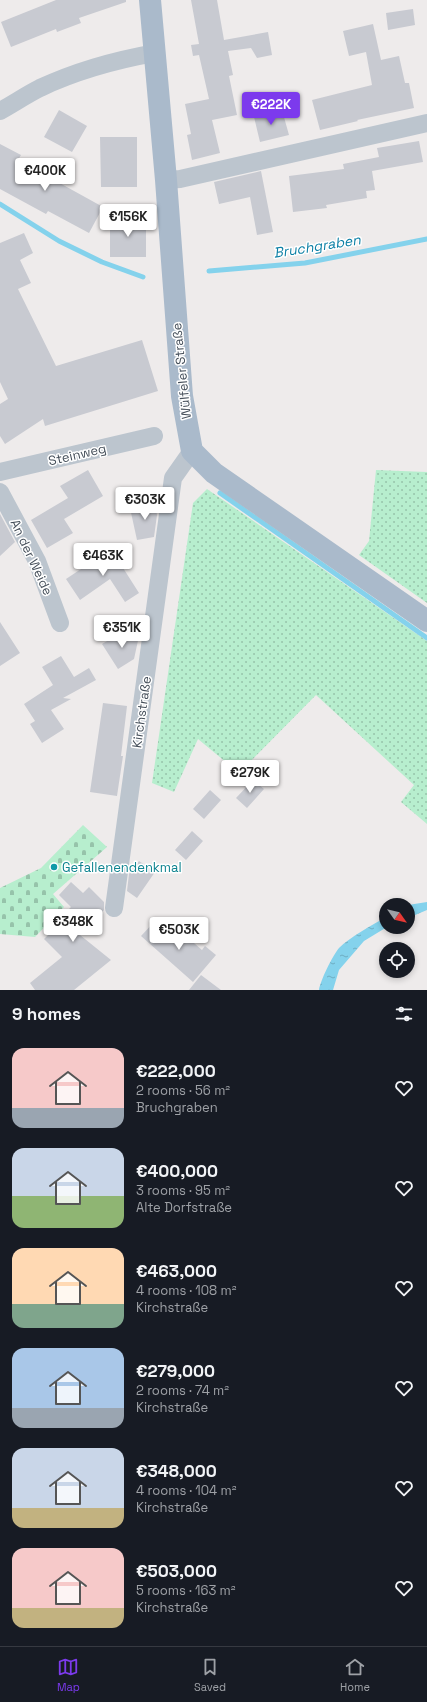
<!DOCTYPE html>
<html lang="en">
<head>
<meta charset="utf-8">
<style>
	:root { --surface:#171b24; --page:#242831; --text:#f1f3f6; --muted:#9ea1a6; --line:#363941; --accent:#7c3aed }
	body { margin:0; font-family:"Space Grotesk",sans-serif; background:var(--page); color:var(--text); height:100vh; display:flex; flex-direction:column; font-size:15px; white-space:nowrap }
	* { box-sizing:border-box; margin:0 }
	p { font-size:13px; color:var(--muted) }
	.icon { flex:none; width:22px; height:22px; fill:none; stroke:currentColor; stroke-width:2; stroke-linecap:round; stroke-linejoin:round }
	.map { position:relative; height:990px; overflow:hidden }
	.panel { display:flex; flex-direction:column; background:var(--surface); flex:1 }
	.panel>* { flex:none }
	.needle { width:26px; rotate:124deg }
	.buttons { position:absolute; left:379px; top:898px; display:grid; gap:8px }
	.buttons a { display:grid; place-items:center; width:36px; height:36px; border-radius:50%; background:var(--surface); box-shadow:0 2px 6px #0003; font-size:20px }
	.price { position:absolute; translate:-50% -34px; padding:0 9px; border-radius:4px; background:#fff; color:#222; font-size:13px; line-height:26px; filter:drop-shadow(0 1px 2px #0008) }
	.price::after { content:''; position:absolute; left:50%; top:24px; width:12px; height:9px; margin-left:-6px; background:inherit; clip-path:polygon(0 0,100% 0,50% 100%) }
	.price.on { background:var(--accent); color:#fff }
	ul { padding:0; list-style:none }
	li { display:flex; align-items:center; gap:12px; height:100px; padding:0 12px }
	li span { display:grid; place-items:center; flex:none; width:112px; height:80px; border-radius:12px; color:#555 }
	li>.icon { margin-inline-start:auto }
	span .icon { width:48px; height:48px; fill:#fffc; stroke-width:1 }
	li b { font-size:17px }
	h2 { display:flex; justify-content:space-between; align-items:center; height:48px; padding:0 12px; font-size:17px }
	.tabs { display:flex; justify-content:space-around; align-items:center; height:56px; border-top:1px solid var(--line); background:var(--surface); font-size:11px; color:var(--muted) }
	.tabs a { display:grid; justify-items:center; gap:2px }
	.tabs .on { color:var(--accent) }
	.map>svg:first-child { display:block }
	.grass { fill:url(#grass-dots) }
	.cemetery { fill:url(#cemetery-stones) }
	.water { fill:url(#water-ripples) }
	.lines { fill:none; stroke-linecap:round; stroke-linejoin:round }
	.stream { stroke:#84d2ec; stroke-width:5 }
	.building { fill:#c8cad1 }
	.minor { stroke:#bcc5ce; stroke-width:18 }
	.major { stroke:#aabacb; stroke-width:22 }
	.culture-dot { fill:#0f9aa8; stroke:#fff; stroke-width:1.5 }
	.labels { text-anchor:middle; stroke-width:3; stroke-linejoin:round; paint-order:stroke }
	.street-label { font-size:13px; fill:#444e59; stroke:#fff }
	.culture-label { font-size:13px; fill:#0d838f; stroke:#fff; text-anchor:start }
	.water-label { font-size:14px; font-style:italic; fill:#0b7fa5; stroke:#fff }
</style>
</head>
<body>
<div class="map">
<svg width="427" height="990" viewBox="0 0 427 990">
	<defs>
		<pattern id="grass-dots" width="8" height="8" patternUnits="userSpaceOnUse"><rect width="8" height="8" fill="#b7eece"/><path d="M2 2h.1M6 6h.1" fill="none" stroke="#96c3aa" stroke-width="1.8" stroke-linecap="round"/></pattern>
		<pattern id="cemetery-stones" width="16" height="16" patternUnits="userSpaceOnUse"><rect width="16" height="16" fill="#b7eece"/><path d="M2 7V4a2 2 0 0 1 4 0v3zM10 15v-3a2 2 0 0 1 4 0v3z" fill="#96c3aa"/></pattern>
		<pattern id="water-ripples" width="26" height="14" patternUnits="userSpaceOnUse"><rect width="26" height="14" fill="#84d2ec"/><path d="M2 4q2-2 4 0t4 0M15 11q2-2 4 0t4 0" fill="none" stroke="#6eadc2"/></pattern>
	</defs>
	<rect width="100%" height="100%" fill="#eeebeb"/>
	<path class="grass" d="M 376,470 L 427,472 L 427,603 L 359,555 L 369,541 Z
		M 207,489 L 427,641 L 427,824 L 401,802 L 414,785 L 316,695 L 239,773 L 198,739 L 174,792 L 152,783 L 193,503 Z"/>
	<path class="cemetery" d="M 83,825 L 107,847 L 53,894 L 64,907 L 35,937 L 0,934 L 0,888 L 41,868 Z"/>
	<path class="water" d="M 427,902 L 427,910 L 408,918 L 408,905 Z
		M 386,917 L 386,927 L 387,927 L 364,941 L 339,970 L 333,990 L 319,990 C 320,981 333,955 339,948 C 350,937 372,925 386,917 Z"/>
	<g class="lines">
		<path class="stream" d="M 0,204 L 59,241 L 102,262 L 143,277
			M 209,271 L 305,263 L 427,239
			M 220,493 L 427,638"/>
	</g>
	<path class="building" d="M 56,0 L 126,0 L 126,2 L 79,18 L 81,23 L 57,32 L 56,29 L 11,47 L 1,22 Z
		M 191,0 L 217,0 L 224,40 L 268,32 L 272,55 L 257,58 L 251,48 L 228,51 L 233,75 L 229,76 L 237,115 L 212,120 L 220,153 L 192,160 L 187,135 L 191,134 L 185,104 L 209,99 L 199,55 L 193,56 L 191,45 L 199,44 Z
		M 413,9 L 415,25 L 388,30 L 386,13 Z
		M 373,24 L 381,60 L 399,56 L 405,83 L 409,83 L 414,108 L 357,120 L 358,121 L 320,130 L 312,100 L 372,85 L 366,52 L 349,56 L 343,31 Z
		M 59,110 L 87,126 L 72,152 L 44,137 Z
		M 282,110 L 289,135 L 260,142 L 254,117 Z
		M 100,137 L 137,137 L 137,187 L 101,187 Z
		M 419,141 L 423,162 L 372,171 L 375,190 L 366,191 L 367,198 L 326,205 L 327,208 L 293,212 L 289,176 L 344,169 L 343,164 L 379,157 L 377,148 Z
		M 0,144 L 21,155 L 18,160 L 103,207 L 89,233 L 48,211 L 46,214 L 0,189 Z
		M 261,171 L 273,232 L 257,235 L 250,197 L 219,204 L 214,182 Z
		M 110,218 L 146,218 L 146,257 L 110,257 Z
		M 24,233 L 33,253 L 20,260 L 31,283 L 18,289 L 56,366 L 142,340 L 158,391 L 45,426 L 43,419 L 5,444 L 0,436 L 0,404 L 8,399 L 0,382 L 0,243 Z
		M 88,470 L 103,496 L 64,519 L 73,533 L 47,548 L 31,520 L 68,498 L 60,486 Z
		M 155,503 L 157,515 L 154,537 L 137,540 L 130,508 Z
		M 0,514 L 15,542 L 0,556 Z
		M 111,549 L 139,593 L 125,602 L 110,579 L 80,600 L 66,579 Z
		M 0,622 L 20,653 L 0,666 Z
		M 121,633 L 139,636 L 134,659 L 118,669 L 102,644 Z
		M 61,656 L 74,677 L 89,668 L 96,680 L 63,698 L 71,699 L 51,710 L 64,729 L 42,743 L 30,724 L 35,721 L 24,704 L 53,685 L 42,667 Z
		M 103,703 L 127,706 L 121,756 L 123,756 L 117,796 L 90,792 Z
		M 253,780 L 264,789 L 247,808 L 236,798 Z
		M 210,790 L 221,800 L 204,819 L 193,809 Z
		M 192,831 L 203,841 L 186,860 L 175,850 Z
		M 139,861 L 155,872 L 137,898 L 127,891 L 129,874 Z
		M 71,882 L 83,893 L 89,887 L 104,902 L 104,910 L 80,935 L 111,960 L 74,990 L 35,990 L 30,983 L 62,957 L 44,939 L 58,925 L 55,923 L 71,907 L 59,895 Z
		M 155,921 L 173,937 L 179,930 L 202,950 L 205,946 L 216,955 L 193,982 L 141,936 Z
		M 201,975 L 221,990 L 189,990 Z"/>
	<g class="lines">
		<path class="minor" d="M 0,111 C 13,104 26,95 40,88 C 76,71 116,60 155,53
			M 166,180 L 180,179 L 427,123
			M 0,472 L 154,436
			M 0,492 L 37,561 L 60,623
			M 114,908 L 173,478 L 192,451"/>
		<path class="major" d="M 150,0 L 166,180 L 182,396 L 192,451 L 214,473 L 427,621"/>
	</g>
	<circle class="culture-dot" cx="54" cy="867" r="4"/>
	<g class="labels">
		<g class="street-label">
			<text transform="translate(181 371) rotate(-96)" y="5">Wülfeler Straße</text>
			<text transform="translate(77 454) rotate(-13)" y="5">Steinweg</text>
			<text transform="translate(32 557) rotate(65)" y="5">An der Weide</text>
			<text transform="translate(141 712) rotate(-82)" y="5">Kirchstraße</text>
		</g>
		<g class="culture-label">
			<text x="62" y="872">Gefallenendenkmal</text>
		</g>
		<g class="water-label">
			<text transform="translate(317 246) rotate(-9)" y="5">Bruchgraben</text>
		</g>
	</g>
</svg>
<div class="buttons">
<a><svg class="needle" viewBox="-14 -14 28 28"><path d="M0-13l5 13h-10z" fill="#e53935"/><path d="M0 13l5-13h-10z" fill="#9ea1a6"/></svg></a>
<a><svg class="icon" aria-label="locate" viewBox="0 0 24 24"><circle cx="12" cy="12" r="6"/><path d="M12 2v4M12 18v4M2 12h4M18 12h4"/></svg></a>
</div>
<b class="price on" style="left:271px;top:126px">€222K</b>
<b class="price" style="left:45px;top:192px">€400K</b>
<b class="price" style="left:128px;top:238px">€156K</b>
<b class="price" style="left:145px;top:521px">€303K</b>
<b class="price" style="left:103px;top:577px">€463K</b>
<b class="price" style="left:122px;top:649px">€351K</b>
<b class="price" style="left:250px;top:794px">€279K</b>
<b class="price" style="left:73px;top:943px">€348K</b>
<b class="price" style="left:179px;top:951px">€503K</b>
</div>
<section class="panel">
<h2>9 homes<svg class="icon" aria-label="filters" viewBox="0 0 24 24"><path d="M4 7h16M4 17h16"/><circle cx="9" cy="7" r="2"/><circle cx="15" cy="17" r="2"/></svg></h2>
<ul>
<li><span style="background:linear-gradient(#f6c9c9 75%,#9aa5b1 0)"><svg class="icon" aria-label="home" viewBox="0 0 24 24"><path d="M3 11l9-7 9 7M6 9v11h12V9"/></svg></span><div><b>€222,000</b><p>2 rooms · 56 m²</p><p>Bruchgraben</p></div><svg class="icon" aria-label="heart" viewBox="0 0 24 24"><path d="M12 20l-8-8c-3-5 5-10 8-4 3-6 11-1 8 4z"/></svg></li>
<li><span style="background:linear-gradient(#c9d6e8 60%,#8fb573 0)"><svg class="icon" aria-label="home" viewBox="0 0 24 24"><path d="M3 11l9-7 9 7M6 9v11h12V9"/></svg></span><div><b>€400,000</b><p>3 rooms · 95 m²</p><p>Alte Dorfstraße</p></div><svg class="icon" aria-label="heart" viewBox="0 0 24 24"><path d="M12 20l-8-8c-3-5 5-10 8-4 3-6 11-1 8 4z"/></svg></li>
<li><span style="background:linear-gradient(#ffd9b3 70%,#7fa58c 0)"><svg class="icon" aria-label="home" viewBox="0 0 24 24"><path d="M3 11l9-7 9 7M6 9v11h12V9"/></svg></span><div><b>€463,000</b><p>4 rooms · 108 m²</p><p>Kirchstraße</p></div><svg class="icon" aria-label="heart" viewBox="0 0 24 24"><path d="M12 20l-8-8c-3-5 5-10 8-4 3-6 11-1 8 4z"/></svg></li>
<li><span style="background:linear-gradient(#a9c7e8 75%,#9aa5b1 0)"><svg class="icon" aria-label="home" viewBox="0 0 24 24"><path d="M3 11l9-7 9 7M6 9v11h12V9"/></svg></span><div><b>€279,000</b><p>2 rooms · 74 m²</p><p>Kirchstraße</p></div><svg class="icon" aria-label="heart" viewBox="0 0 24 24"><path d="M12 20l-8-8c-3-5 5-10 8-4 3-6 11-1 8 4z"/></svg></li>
<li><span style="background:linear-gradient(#c9d6e8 75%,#c2b280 0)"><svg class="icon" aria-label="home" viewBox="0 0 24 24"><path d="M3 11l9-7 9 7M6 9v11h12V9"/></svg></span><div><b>€348,000</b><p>4 rooms · 104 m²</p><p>Kirchstraße</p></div><svg class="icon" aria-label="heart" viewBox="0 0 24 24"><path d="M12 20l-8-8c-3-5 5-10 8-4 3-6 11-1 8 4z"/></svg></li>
<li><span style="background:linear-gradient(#f6c9c9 75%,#c2b280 0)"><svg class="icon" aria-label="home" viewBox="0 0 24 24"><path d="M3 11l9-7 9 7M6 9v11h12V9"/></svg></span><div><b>€503,000</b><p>5 rooms · 163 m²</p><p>Kirchstraße</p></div><svg class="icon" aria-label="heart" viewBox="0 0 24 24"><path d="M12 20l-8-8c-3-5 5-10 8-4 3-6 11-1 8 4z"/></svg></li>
</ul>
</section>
<nav class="tabs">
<a class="on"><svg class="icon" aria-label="map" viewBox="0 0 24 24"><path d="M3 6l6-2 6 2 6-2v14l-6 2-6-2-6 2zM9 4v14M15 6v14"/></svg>Map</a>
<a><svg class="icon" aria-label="saved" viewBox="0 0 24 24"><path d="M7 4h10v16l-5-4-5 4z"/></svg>Saved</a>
<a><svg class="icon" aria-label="home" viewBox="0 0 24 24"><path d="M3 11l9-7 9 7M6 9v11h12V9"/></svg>Home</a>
</nav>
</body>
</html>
